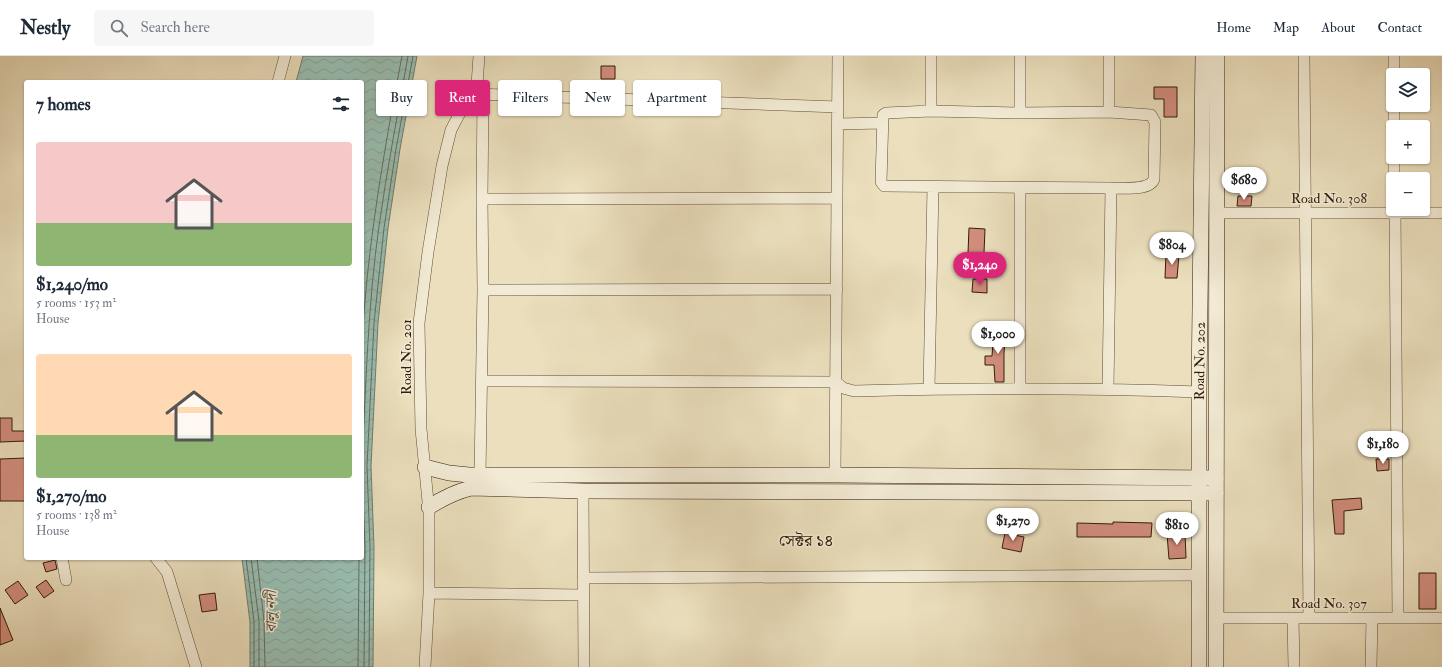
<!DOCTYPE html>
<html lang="en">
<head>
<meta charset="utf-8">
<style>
	:root { --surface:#fff; --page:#f6f6f7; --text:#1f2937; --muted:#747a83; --line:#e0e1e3; --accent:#db2777 }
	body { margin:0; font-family:"IM FELL Double Pica","Noto Serif Bengali",serif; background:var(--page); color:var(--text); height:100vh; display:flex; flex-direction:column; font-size:15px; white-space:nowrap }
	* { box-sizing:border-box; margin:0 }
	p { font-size:13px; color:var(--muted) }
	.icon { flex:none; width:22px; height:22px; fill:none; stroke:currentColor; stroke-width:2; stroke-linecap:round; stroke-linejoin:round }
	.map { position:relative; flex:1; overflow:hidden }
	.drawer { position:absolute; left:24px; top:24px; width:340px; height:480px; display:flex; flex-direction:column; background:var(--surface); border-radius:4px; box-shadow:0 1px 3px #0004 }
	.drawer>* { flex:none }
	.hud { position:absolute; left:376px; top:24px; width:380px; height:36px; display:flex; gap:8px }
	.fabs { position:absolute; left:1386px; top:12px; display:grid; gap:8px }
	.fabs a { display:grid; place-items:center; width:44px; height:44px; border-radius:4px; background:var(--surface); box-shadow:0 1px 3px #0004; font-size:20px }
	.price { position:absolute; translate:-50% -34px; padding:0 9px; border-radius:14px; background:#fff; color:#222; font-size:13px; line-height:26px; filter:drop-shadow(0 1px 2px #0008) }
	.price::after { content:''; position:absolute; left:50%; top:24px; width:12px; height:9px; margin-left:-6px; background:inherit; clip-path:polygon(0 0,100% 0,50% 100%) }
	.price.active { background:var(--accent); color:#fff }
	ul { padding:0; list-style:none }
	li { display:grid; align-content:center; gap:8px; height:212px; padding:0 12px }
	li span { display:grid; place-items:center; height:124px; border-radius:4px; color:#555 }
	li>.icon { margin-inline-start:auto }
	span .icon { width:72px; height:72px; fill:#fffc; stroke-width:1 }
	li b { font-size:17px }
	h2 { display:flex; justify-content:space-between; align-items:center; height:48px; padding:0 12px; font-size:17px }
	.chip { padding:0 14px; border-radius:4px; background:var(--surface); box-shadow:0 1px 3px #0004; font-size:14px; line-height:36px }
	.chip.active { background:var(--accent); color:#fff }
	header { display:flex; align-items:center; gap:24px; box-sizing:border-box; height:56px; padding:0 20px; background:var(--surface); border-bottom:1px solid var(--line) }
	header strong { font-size:19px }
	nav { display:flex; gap:22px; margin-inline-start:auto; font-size:14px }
	.search { width:280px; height:36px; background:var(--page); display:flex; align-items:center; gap:10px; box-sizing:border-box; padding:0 14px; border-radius:4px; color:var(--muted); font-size:15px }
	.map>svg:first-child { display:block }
	.water { fill:url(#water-waves); stroke:#6f7d6e }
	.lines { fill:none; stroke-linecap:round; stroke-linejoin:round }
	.shore { stroke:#656c5e; stroke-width:1 }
	.building { fill:#d28d7c; stroke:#321c0a }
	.street-casing { stroke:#604d37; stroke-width:12 }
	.secondary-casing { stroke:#321c0a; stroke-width:16 }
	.street { stroke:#f2ead4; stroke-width:11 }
	.secondary { stroke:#f2ead4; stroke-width:15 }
	.labels { text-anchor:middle; stroke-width:3; stroke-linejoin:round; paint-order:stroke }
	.street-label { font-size:14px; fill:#321c0a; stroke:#f2ead4 }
	.water-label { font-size:15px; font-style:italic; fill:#514c3c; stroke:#f2ead4 }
	.quarter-label { font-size:16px; fill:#321c0a; stroke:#f2ead4 }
</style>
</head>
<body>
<header>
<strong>Nestly</strong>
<div class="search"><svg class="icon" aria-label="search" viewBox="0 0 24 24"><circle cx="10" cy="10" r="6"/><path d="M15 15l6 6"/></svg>Search here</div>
<nav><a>Home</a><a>Map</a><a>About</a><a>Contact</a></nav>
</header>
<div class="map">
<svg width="1442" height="611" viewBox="0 0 1442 611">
	<defs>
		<pattern id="water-waves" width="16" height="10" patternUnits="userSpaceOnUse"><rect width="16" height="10" fill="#98bdb1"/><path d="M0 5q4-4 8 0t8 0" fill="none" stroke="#83a297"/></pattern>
	</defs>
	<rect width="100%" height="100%" fill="#ebdfbd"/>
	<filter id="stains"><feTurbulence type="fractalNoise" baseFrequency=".005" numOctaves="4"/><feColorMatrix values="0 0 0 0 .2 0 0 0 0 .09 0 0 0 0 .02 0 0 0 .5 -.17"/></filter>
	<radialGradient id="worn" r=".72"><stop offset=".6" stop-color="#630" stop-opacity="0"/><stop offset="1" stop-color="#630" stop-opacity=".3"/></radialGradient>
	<path class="water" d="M 303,0 L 417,0 L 400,93 L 388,172 L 378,267 L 371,410 L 374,491 L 373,611 L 250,611 L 250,566 L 242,502 L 362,502 L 362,26 L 296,26 Z"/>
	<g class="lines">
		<path class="shore" d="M 362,288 C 367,191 384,95 402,0
			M 362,406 C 366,327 368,248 379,170 C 387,113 398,57 408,0
			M 362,414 L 365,491 L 364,611
			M 246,502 L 254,565 L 254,611
			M 251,502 L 259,565 L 259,611
			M 257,502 L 264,565 L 265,611
			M 358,611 L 359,502
			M 369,611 L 370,491 L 367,410 L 374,267 L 384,172 L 396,93 L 413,0"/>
	</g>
	<path class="building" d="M 601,10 L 615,10 L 615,23 L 601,23 Z
		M 1154,31 L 1177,31 L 1177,61 L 1164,61 L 1164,43 L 1154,43 Z
		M 1238,140 L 1252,140 L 1251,150 L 1237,150 Z
		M 969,172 L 985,173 L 984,197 L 968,197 Z
		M 1166,198 L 1179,199 L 1177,222 L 1165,222 Z
		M 973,223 L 987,223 L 987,237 L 972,236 Z
		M 994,273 L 1006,273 L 1004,297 L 1004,326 L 995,326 L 994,309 L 985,309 L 985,300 L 992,300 Z
		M 0,362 L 12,362 L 12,375 L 26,375 L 26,385 L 0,386 Z
		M 26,402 L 26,445 L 0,445 L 0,403 Z
		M 1376,403 L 1389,403 L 1389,414 L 1377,415 Z
		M 1361,442 L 1362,453 L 1344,455 L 1344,478 L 1335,478 L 1332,444 Z
		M 1113,466 L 1152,467 L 1151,481 L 1077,481 L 1077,467 L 1113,468 Z
		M 1005,477 L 1024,481 L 1021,496 L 1002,492 Z
		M 1185,477 L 1186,502 L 1169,503 L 1167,478 Z
		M 55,504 L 57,513 L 46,516 L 43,507 Z
		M 1419,517 L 1436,517 L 1436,553 L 1419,553 Z
		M 46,524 L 54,535 L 44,542 L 36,531 Z
		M 18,525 L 28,539 L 15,548 L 5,534 Z
		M 215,537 L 217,554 L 202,556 L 199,539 Z
		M 0,552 L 13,584 L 0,589 Z"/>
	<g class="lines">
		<defs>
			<path id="street" d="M 1304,0 L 1309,562
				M 1394,0 L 1394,19
				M 278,26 L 285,0
				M 476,38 L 838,51
				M 1394,49 L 1394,71
				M 931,55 L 1020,57 L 1109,56 L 1151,59 L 1155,66 L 1154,123 C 1150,135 1123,132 1111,132 L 884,130 L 881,126 L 883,59 L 886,57 Z
				M 931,55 L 931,0
				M 1109,56 L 1109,0
				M 1020,57 L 1020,0
				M 838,68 L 882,67
				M 1394,101 L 1394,123
				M 1020,132 L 1020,332
				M 482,143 L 837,142
				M 1395,153 L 1398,562
				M 1217,157 L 1442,157
				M 483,234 L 837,233
				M 481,325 L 836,326 L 843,332 L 854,335 C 969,332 1084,332 1199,336
				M 929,333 L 933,131
				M 1108,333 L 1111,132
				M 480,418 L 483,234 L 482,143 L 483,39
				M 835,419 L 838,0
				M 583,435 L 584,611
				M 62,502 L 66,524
				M 156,502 L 167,516 L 196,611
				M 583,522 L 1199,519
				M 429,537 L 583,539
				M 1216,562 L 1442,562
				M 1293,562 L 1294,611
				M 425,611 L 429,537 L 429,456 L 421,373 L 419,267 L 428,196 L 442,110 L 451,74 L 464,49 L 472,42 L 477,29 L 479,0
				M 1371,611 L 1372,562"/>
			<g id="secondary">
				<path d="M 425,411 L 449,417 L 469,419 L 835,419 L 1216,422"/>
				<path d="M 429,451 C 443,442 455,436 471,432 L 583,435 L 1216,437"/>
				<path id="s1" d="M 1199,611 L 1199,336 L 1203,0"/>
				<path d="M 1216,611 L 1217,0"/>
			</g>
		</defs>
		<use href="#street" class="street-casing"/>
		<use href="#secondary" class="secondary-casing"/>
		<use href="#street" class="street"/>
		<use href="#secondary" class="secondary"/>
	</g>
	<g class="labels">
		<g class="street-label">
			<text x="1329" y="147">Road No. 308</text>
			<text transform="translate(406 301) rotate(-90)" y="5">Road No. 201</text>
			<text dy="5" stroke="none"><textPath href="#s1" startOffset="306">Road No. 202</textPath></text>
			<text x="1329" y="552">Road No. 307</text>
		</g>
		<g class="water-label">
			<text transform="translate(271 556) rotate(-90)" y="5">বালু নদী</text>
		</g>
		<g class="quarter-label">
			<text x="806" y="490">সেক্টর ১৪</text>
		</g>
	</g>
	<rect width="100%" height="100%" filter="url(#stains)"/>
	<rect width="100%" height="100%" fill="url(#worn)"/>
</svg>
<div class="fabs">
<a><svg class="icon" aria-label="layers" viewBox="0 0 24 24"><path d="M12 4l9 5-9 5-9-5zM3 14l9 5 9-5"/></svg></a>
<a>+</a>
<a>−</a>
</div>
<b class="price" style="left:1244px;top:145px">$680</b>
<b class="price" style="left:1172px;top:210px">$804</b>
<b class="price active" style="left:980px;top:230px">$1,240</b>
<b class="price" style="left:998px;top:299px">$1,000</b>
<b class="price" style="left:1383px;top:409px">$1,180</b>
<b class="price" style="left:1013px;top:486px">$1,270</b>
<b class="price" style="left:1177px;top:490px">$810</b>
<div class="hud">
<a class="chip">Buy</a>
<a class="chip active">Rent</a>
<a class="chip">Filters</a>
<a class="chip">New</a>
<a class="chip">Apartment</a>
</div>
<section class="drawer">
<h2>7 homes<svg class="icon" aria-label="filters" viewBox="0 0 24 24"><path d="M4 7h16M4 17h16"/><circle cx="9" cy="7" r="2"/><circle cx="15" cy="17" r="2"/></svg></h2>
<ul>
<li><span style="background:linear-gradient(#f6c9c9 65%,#8fb573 0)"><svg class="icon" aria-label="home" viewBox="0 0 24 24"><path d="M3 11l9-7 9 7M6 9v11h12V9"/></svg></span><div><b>$1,240/mo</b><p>5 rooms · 153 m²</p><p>House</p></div></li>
<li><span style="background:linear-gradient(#ffd9b3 65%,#8fb573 0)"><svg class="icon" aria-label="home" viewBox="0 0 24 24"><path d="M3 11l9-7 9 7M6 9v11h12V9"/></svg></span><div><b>$1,270/mo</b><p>5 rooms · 138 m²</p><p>House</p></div></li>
</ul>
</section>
</div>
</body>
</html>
